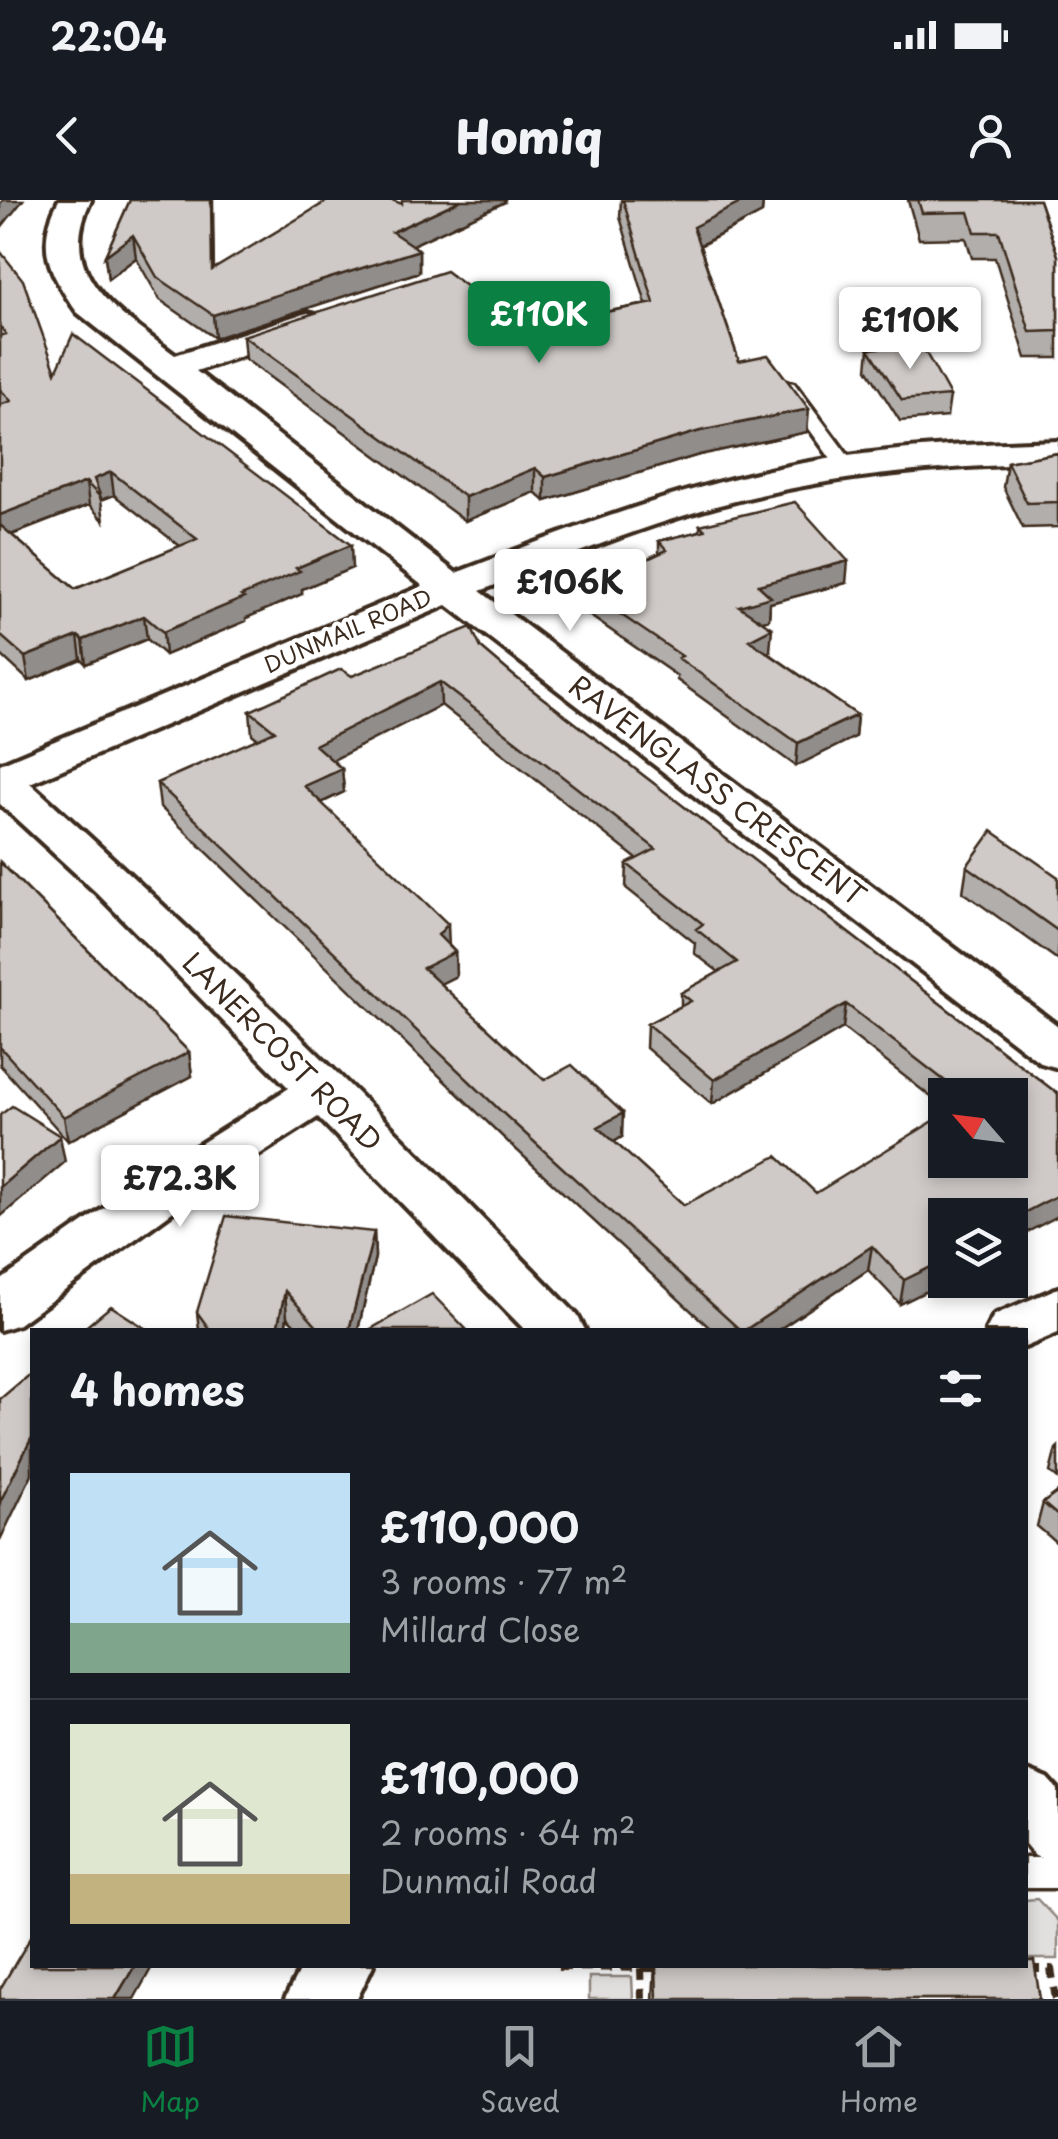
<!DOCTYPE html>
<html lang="en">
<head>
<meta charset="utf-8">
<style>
	:root { --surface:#171b24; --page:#242831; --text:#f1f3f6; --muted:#9ea1a6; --line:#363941; --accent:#0b8043 }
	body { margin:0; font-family:"Playpen Sans",sans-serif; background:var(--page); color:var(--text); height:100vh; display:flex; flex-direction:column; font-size:38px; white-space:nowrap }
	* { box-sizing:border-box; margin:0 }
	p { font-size:32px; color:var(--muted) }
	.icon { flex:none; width:55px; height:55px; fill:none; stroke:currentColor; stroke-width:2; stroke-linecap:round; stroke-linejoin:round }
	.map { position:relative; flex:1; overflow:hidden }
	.details { position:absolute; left:30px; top:1128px; width:998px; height:640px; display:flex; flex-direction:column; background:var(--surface); border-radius:0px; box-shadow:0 5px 15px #0003 }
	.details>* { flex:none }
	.needle { width:65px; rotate:298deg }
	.buttons { position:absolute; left:928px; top:878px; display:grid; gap:20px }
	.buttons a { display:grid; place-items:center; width:100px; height:100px; border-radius:0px; background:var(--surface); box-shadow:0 5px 15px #0003; font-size:50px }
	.price { position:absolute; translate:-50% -85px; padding:0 22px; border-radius:10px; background:#fff; color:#222; font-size:32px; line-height:65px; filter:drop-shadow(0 2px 5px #0008) }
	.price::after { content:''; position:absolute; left:50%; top:60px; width:30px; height:22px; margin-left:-15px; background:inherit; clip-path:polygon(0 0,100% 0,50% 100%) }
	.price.selected { background:var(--accent); color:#fff }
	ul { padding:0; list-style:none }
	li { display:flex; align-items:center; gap:30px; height:250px; padding:0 40px }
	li+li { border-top:2px solid var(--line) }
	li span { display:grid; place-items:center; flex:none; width:280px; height:200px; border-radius:0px; color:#555 }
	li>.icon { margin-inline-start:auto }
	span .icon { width:120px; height:120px; fill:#fffc; stroke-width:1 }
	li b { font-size:42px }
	h2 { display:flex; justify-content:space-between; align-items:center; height:120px; padding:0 40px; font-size:42px }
	.status { display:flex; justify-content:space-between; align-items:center; height:70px; padding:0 50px; background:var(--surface); direction:ltr }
	.status svg { height:28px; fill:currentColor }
	header { display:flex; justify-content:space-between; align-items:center; height:130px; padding:0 40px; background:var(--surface); font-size:45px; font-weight:800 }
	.menu { display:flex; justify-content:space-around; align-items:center; height:140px; border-top:2px solid var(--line); background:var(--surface); font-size:28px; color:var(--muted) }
	.menu a { display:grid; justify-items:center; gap:5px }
	.menu .selected { color:var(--accent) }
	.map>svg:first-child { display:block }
	.green { fill:#e2e0de; stroke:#8e857e; stroke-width:2.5 }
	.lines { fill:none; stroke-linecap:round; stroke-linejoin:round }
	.service-casing { stroke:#3b2a1e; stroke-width:7 }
	.minor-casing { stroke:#3b2a1e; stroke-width:8 }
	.path { stroke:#3b2a1e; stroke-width:8; stroke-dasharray:12 9; stroke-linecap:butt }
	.service { fill:#fff; fill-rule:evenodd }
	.minor { fill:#fff; fill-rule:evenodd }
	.wall { fill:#b2aeab; stroke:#3b2a1e; stroke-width:2.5; fill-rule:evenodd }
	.shaded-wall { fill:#918d8b; stroke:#3b2a1e; stroke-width:2.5 }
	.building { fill:#cfcac7; stroke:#3b2a1e; stroke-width:2.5; fill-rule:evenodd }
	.labels { text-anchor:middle; stroke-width:8; stroke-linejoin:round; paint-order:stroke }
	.far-street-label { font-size:22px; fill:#3b2a1e; stroke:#fff }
	.street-label { font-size:28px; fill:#3b2a1e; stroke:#fff }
</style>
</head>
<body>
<div class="status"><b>22:04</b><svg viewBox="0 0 49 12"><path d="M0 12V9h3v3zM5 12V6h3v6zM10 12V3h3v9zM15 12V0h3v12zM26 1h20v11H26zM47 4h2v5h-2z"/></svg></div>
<header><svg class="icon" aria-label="back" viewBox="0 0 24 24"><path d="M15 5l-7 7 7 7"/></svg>Homiq<svg class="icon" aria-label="person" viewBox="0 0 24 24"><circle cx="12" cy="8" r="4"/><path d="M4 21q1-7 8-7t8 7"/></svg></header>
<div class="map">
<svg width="1058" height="1799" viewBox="0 0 1058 1799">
	<rect width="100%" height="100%" fill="#fff"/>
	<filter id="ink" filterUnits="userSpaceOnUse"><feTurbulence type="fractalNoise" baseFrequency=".01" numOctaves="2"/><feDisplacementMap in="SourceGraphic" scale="20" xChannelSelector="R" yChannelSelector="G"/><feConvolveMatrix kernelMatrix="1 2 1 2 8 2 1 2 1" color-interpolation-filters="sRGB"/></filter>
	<g filter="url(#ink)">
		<path class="green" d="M 1037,1699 L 1058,1721 L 1058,1759 L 1025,1759 L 1025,1700 Z
			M 632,1777 L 633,1799 L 589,1799 L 589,1777 Z"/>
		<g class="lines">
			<defs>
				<path id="service" d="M 788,182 L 794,183 L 855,265 L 855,273 L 841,273 L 779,187 Z
					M 1025,1658 L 1058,1658 L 1058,1688 L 1025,1688 Z"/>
				<path id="minor" d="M 59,0 L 91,0 C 53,77 122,114 175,155 L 296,116 L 308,113 L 320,116 L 325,123 L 320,130 L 196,171 L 456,373 C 558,334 661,294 769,270 C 864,249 961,244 1058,241 L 1058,263 C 961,266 864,272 769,293 C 670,314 574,354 480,391 L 1058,826 L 1058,868 L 1041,863 L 447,405 L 30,583 C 219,753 400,933 577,1115 L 585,1130 L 525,1130 L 318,917 L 190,999 L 19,1124 L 0,1130 L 0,1081 L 154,973 L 289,888 L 97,693 L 0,604 L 0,564 L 423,386 L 77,112 C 49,73 35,45 59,0 Z
					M 1058,1088 L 1058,1133 L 1025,1147 L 1025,1130 L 986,1130 L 994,1115 Z
					M 1025,1570 L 1048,1579 L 1058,1590 L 1058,1664 L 1035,1656 L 1025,1644 Z
					M 302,1765 L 373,1765 L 357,1799 L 285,1799 Z"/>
			</defs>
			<use href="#service" class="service-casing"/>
			<use href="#minor" class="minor-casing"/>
			<path class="path" d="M 558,1767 L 660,1768
				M 641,1768 L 642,1799
				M 1028,1769 L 1051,1769 L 1056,1799"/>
			<use href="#service" class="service"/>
			<use href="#minor" class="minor"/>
		</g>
		<path class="wall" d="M 130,0 L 212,2 L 214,69 L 402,4 L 505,2 L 412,45 L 419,50 L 419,72 L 215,138 L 160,100 L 136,58 L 108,79 L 105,56 Z
			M 621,0 L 763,0 L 762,13 L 700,46 L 739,161 L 807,232 L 699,255 L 545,301 L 535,292 L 465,321 L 245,159 L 243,136 L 505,116 L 552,122 L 646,104 L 620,17 Z
			M 908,0 L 1039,0 L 1058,56 L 1058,158 L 1026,158 L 995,58 L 972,58 L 966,38 L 919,39 Z
			M 0,51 L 56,172 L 352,368 L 302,389 L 302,394 L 246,418 L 246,421 L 165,455 L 147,439 L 86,464 L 81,459 L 29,481 L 0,454 ZM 114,295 L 180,346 L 75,389 L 12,335 L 89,305 L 104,321 L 101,300 Z
			M 869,149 L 950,196 L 947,217 L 900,221 L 867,169 Z
			M 1058,253 L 1058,327 L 1023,328 L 1003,287 L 1007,262 Z
			M 700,325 L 846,383 L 770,403 L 769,419 L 762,421 L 770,451 L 767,452 L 857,515 L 855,537 L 796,566 L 677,480 L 677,476 L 583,411 L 583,389 L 659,353 L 659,341 L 700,331 Z
			M 481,448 L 514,476 L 1058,894 L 1010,1015 L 945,1080 L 949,1080 L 900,1104 L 868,1070 L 778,1130 L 712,1130 L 506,940 L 160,607 L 157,583 L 258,539 L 252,534 L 250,511 L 352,476 ZM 441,505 L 637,659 L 627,664 L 626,688 L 695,743 L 694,753 L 719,772 L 681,793 L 681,806 L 647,824 L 646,848 L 712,904 L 843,828 L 945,908 L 945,895 L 1010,895 L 816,993 L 684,1005 L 614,942 L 622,937 L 544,880 L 440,784 L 456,776 L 455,752 L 321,603 L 344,592 L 342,569 L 333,560 Z
			M 0,662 L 189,852 L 192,876 L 68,941 L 0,865 Z
			M 967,666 L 1058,677 L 1058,760 L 963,692 Z
			M 374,1032 L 375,1057 L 358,1130 L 300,1130 L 287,1117 L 285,1130 L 199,1130 L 197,1112 Z
			M 1058,1247 L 1058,1279 L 1050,1272 L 1056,1249 Z
			M 1058,1292 L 1058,1344 L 1037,1326 L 1043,1303 Z
			M 655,1765 L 1040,1799 L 653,1799 Z"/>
		<path class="shaded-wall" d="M 3,0 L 23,0 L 0,29 L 0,4 Z
			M 200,0 L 213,0 L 214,93 Z
			M 461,0 L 505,0 L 505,2 L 393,54 L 392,32 Z
			M 746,0 L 763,0 L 762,13 L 692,49 L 693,27 Z
			M 133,35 L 136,58 L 108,79 L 105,56 Z
			M 419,50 L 419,72 L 215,138 L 213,115 Z
			M 809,209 L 807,232 L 699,255 L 545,301 L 545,277 L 700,231 Z
			M 535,268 L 535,292 L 465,321 L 465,297 Z
			M 111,272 L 114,295 L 101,300 L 94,279 Z
			M 86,282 L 89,305 L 0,339 L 0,315 Z
			M 351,345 L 352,368 L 302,389 L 302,394 L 246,418 L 246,421 L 165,455 L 163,432 L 241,396 L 296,368 Z
			M 848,361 L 846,383 L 770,403 L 769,419 L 738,429 L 739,406 L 758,385 Z
			M 144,416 L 147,439 L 86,464 L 83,440 Z
			M 772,428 L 770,451 L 747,462 L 749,440 Z
			M 78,436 L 81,459 L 29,481 L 25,457 Z
			M 440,482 L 441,505 L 317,568 L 315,545 Z
			M 857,515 L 855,537 L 796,566 L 798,543 Z
			M 342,569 L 344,592 L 306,610 L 304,586 Z
			M 448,724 L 449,748 L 438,735 Z
			M 455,752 L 456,776 L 424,792 L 423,768 Z
			M 846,804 L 843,828 L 712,904 L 714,880 Z
			M 189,852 L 192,876 L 68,941 L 64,917 Z
			M 623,913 L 622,937 L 597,951 L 598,927 Z
			M 60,936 L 65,962 L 0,1017 L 0,987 Z
			M 1058,995 L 1058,1016 L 1010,1041 L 1010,1020 Z
			M 374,1032 L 375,1057 L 358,1130 L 349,1130 Z
			M 872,1046 L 868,1070 L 778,1130 L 745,1130 Z
			M 945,1060 L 945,1080 L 949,1080 L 900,1104 L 904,1080 Z
			M 285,1091 L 287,1117 L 285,1130 L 277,1130 Z
			M 32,1237 L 32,1274 L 0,1340 L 0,1302 Z
			M 135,1765 L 153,1765 L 134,1799 L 115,1799 Z"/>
		<path class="building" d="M 130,0 L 211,0 L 212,70 L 329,0 L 392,0 L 402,4 L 402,0 L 461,0 L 392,32 L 419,50 L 213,115 L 157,77 L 133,35 L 105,56 Z
			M 623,0 L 746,0 L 693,27 L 739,161 L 768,155 L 809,209 L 700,231 L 545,277 L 535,268 L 465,297 L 243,136 L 446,71 L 505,116 L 552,122 L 654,103 Z
			M 918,0 L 1039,0 L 1058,56 L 1058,131 L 1030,132 L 999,32 L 975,32 L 969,12 L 922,13 Z
			M 0,51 L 23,80 L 56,172 L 73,134 L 351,345 L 296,368 L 300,371 L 241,396 L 244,398 L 163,432 L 144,416 L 83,440 L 78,436 L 25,457 L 0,435 L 0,325 L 75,389 L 197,339 L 111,272 L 94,279 L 101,298 L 86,282 L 0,315 L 0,205 L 11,201 L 0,189 L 0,136 L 6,134 L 0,126 Z
			M 921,144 L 950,196 L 902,200 L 869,149 Z
			M 1058,253 L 1058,302 L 1027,303 L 1007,262 Z
			M 795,302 L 848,361 L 758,385 L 771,397 L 739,406 L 772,428 L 749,440 L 857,515 L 798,543 L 678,458 L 682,456 L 583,389 L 667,350 L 659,341 L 705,330 L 700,325 Z
			M 471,427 L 481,448 L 514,476 L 1058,894 L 1058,995 L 1010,1020 L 1010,1015 L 945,1015 L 945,1060 L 904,1080 L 872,1046 L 745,1130 L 740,1130 L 506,916 L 157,583 L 275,531 L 250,511 L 341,469 L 352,476 ZM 440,482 L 656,649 L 627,664 L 703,724 L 696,729 L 737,762 L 681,793 L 691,801 L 647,824 L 714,880 L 846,804 L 963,895 L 1010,895 L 1010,960 L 945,960 L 945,914 L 816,993 L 777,956 L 684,1005 L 598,927 L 623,913 L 572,865 L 544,880 L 423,768 L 455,752 L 438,735 L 448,724 L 304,586 L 342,569 L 315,545 Z
			M 992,631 L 1058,677 L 1058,731 L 967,666 Z
			M 0,662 L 189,852 L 64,917 L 0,847 Z
			M 12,906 L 60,936 L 0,987 L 0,915 Z
			M 226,1016 L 374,1032 L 349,1130 L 320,1130 L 285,1091 L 277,1130 L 210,1130 L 197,1112 Z
			M 432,1094 L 467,1130 L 369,1130 Z
			M 111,1106 L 148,1130 L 82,1130 Z
			M 32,1172 L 32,1237 L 0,1302 L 0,1199 Z
			M 1058,1292 L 1058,1316 L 1043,1303 Z
			M 32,1735 L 32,1765 L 135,1765 L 115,1799 L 0,1799 L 0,1789 Z
			M 1025,1761 L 1034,1761 L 1040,1799 L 657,1799 L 656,1765 L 1025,1765 Z"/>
	</g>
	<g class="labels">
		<g class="far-street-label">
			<text transform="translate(348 431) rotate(-23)" y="8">DUNMAIL ROAD</text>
		</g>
		<g class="street-label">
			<text transform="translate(717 591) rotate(37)" y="10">RAVENGLASS CRESCENT</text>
			<text transform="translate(282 852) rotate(45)" y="10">LANERCOST ROAD</text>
		</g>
	</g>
</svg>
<div class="buttons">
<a><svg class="needle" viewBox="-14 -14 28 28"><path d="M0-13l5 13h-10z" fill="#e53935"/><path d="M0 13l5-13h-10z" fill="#9ea1a6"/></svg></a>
<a><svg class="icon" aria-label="layers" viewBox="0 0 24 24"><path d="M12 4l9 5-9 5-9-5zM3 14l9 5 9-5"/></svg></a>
</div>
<b class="price selected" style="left:539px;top:166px">£110K</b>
<b class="price" style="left:910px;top:172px">£110K</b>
<b class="price" style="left:570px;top:434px">£106K</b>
<b class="price" style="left:180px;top:1030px">£72.3K</b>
<section class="details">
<h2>4 homes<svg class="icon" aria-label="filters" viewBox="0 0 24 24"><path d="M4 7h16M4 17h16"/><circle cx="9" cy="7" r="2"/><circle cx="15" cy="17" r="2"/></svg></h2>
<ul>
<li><span style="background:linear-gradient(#bfe0f5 75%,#7fa58c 0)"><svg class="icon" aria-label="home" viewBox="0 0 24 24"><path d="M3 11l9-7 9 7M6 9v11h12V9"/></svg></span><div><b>£110,000</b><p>3 rooms · 77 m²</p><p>Millard Close</p></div></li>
<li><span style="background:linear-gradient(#dfe7d0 75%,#c2b280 0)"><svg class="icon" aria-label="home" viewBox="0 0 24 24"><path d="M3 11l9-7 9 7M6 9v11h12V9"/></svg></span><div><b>£110,000</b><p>2 rooms · 64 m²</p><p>Dunmail Road</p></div></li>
</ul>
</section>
</div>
<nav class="menu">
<a class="selected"><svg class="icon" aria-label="map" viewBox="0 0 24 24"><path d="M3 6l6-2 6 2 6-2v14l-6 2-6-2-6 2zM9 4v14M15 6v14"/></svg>Map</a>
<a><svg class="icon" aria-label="saved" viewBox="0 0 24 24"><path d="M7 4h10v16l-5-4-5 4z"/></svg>Saved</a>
<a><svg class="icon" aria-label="home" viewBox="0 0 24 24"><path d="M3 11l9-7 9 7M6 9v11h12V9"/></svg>Home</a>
</nav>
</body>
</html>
